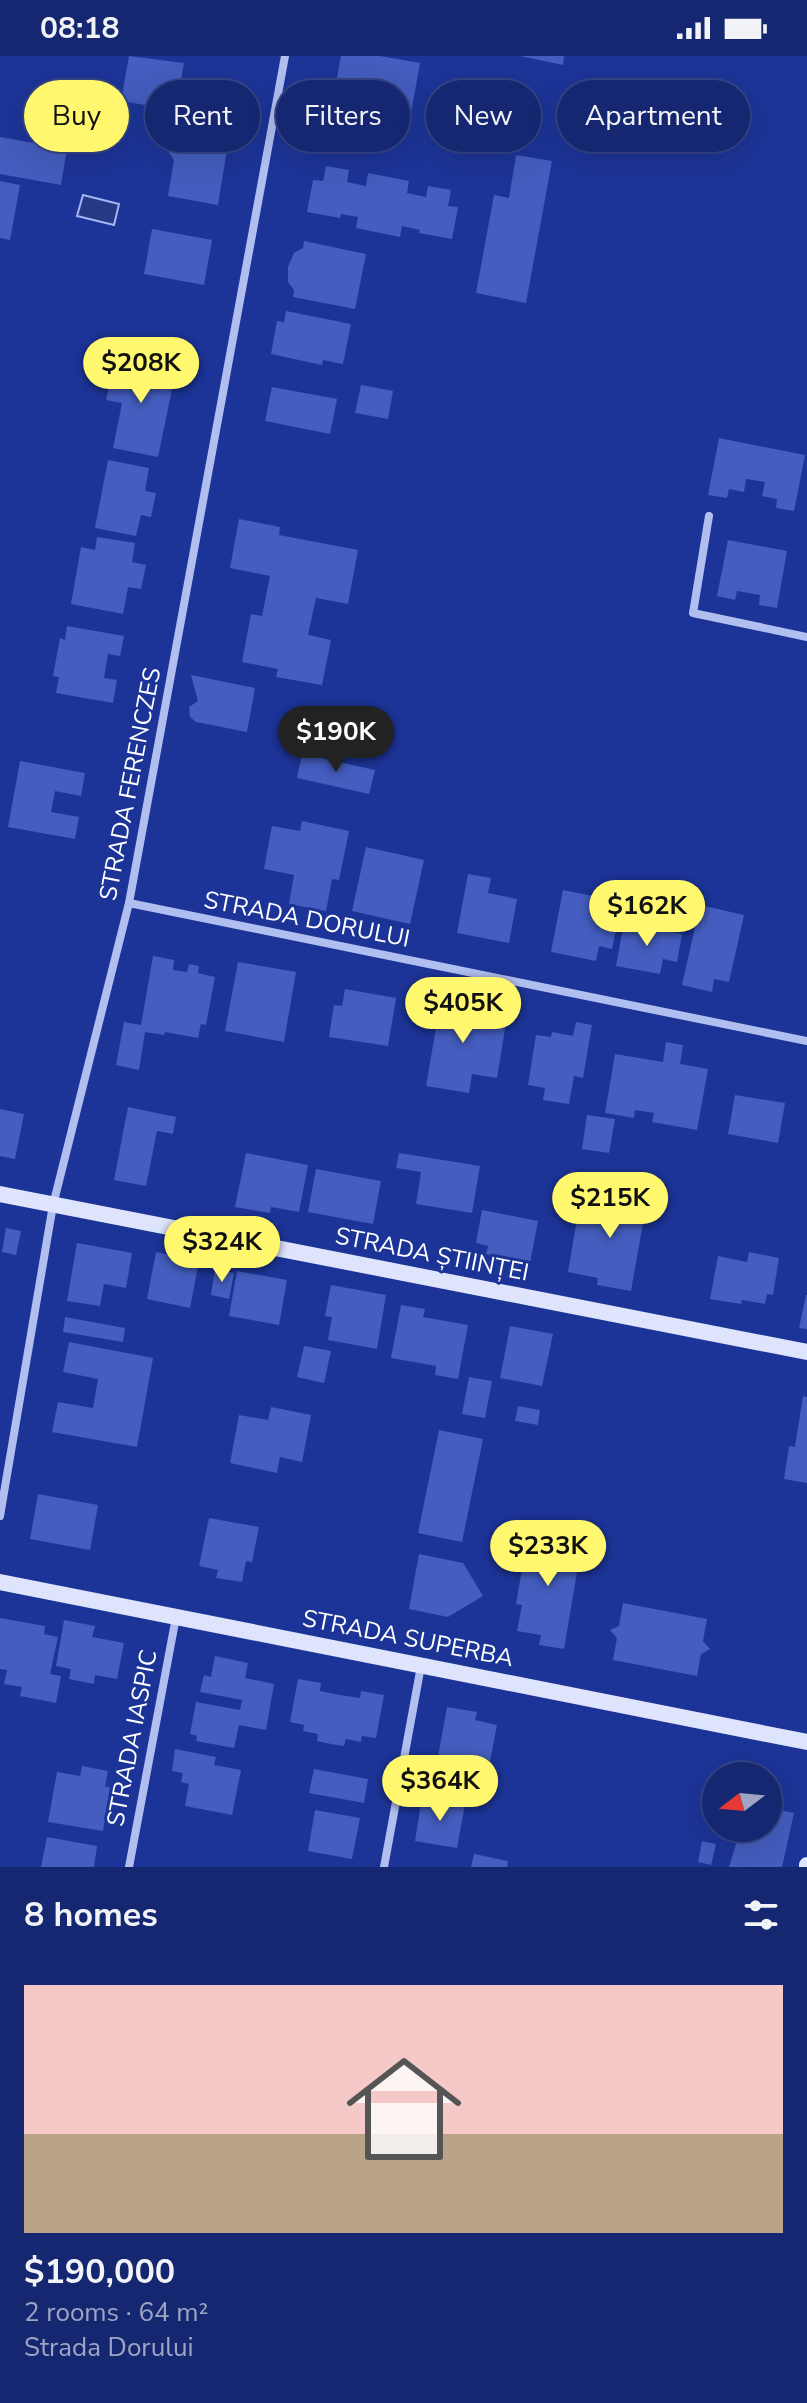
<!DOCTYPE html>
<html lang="en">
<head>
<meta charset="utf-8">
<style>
	:root { --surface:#152771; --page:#223379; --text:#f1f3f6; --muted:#9da5c3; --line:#344484; --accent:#fff86f }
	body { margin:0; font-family:"Nunito Sans",sans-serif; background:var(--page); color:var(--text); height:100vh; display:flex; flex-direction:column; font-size:30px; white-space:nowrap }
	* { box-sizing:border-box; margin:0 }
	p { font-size:26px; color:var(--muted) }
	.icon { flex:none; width:44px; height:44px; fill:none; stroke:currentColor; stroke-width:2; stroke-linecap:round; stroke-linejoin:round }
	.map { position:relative; height:1811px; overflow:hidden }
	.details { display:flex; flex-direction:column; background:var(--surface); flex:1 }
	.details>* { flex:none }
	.guide { position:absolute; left:24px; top:24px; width:760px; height:72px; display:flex; gap:16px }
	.needle { width:52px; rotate:254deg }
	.controls { position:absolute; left:702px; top:1706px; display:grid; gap:16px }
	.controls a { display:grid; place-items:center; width:80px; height:80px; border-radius:50%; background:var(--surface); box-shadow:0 8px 32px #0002,0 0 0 2px var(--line); font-size:40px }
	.price { position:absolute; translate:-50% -68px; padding:0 18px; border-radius:28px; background:var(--accent); color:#111; font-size:26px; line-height:52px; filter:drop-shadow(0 2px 4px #0008) }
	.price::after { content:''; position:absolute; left:50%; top:48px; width:24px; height:18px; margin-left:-12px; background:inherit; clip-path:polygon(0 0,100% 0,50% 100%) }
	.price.selected { background:#222; color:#fff }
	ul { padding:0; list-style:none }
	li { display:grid; align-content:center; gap:16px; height:424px; padding:0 24px }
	li span { display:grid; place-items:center; height:248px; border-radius:0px; color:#555 }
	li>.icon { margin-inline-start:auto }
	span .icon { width:144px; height:144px; fill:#fffc; stroke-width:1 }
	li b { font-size:34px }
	h2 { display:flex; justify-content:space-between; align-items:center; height:96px; padding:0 24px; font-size:34px }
	.tag { padding:0 28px; border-radius:36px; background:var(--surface); box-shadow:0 8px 32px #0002,0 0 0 2px var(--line); font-size:28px; line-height:72px }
	.tag.selected { background:var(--accent); color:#111 }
	.status { display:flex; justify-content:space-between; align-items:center; height:56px; padding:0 40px; background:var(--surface); direction:ltr }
	.status svg { height:22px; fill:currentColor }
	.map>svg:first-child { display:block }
	.water { fill:#273984; stroke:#a4b5f1; stroke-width:2 }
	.building { fill:#445dbe }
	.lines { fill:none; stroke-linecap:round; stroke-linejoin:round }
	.street { stroke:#b0bef0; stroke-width:8 }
	.secondary { stroke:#dee4fb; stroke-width:16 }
	.labels { text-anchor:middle; stroke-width:6; stroke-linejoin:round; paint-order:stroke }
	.street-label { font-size:24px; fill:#fff; stroke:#1c3497 }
</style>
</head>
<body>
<div class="status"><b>08:18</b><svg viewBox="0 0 49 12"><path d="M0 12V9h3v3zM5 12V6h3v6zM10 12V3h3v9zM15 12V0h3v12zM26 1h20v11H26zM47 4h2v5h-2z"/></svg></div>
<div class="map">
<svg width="807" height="1811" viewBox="0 0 807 1811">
	<rect width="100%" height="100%" fill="#1c3497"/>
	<path class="water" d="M 83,139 L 119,148 L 114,169 L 77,160 Z"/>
	<path class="building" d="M 129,0 L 184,7 L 176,54 L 121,45 Z
		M 341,0 L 380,0 L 420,7 L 410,63 L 332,49 Z
		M 520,0 L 564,0 L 563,9 Z
		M 178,72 L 229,81 L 218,149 L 168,140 L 174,104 L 165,91 L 177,83 Z
		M 0,81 L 67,93 L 61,129 L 0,118 Z
		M 516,99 L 552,105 L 526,247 L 476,237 L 494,139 L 509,142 Z
		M 326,110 L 349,114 L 347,126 L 366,130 L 368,117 L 409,125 L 407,137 L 426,141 L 428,130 L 451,134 L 448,150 L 458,151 L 452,183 L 419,177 L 420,174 L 402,170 L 400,181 L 356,172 L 358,161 L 341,158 L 340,162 L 307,156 L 313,124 L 323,125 Z
		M 0,125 L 20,129 L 10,184 L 0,182 Z
		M 152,173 L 212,184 L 204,229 L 144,218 Z
		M 304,185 L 366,198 L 355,253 L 293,241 L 294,234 L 288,226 L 288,211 L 294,197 L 303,192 Z
		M 286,255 L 351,268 L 343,308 L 323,304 L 322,309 L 271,298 L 277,265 L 284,266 Z
		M 115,301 L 176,314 L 158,401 L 113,392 L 122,347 L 106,344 Z
		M 361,329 L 393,335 L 388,363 L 355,357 Z
		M 272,331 L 337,343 L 330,378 L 265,365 Z
		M 719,382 L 805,399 L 794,455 L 776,452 L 777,443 L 762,440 L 765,426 L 746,423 L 744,436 L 729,433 L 727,442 L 708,439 Z
		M 108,404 L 149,412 L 145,435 L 156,437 L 151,461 L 141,459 L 136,480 L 95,472 Z
		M 239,463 L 280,471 L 279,479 L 358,494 L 348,548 L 316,542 L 308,579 L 331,584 L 322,629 L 276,621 L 278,613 L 242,606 L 251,558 L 262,560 L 270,520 L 230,512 Z
		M 97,481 L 135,487 L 132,506 L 146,509 L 141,533 L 128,531 L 123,558 L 71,548 L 81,491 L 95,494 Z
		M 728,484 L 787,495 L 777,552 L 759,549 L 760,539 L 749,537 L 737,535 L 735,544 L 717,540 Z
		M 67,570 L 124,580 L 120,600 L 108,598 L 104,622 L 117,624 L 113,647 L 56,637 L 59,621 L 53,620 L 60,582 L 65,584 Z
		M 191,619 L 255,632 L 247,676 L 196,666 L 190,661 L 189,651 L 198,645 Z
		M 302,698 L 375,714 L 369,738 L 297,722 Z
		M 20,705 L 85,717 L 81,740 L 55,735 L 51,756 L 79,761 L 75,783 L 8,771 Z
		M 302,765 L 349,775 L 339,824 L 332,823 L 326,855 L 289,848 L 294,819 L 264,813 L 272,770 L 300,775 Z
		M 366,791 L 424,804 L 410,868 L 352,855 Z
		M 468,818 L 491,822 L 488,837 L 517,843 L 509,887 L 457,877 Z
		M 563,834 L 598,841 L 595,860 L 618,865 L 612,893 L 599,890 L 596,905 L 551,896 Z
		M 700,849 L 744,859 L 729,926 L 714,923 L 712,936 L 682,929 Z
		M 624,866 L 682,878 L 677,906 L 663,903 L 660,918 L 616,910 Z
		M 153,900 L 174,904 L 173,914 L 187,916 L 189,908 L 199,910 L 198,917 L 215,921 L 206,969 L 201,968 L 198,982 L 165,976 L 164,979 L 145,976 L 139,1014 L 116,1009 L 124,966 L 141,969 Z
		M 238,906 L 296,916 L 284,986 L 225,975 Z
		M 345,933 L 396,942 L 388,990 L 329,981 L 334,949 L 342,950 Z
		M 438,935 L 470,940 L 467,960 L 506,967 L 497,1022 L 472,1018 L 469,1037 L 426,1030 L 437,966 L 433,966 Z
		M 576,966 L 592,969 L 583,1022 L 574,1020 L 569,1048 L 543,1044 L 545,1032 L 528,1029 L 536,979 L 551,981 L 552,976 L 573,980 Z
		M 666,986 L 683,989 L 680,1008 L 708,1013 L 697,1074 L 652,1066 L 654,1057 L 635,1054 L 634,1062 L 605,1057 L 615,998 L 663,1006 Z
		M 735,1039 L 785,1047 L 778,1087 L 728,1078 Z
		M 128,1051 L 176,1061 L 173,1078 L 157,1075 L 146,1130 L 114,1124 Z
		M 0,1053 L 24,1058 L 15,1103 L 0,1100 Z
		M 587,1059 L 615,1063 L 609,1097 L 582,1093 Z
		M 246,1097 L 308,1109 L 299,1156 L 271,1151 L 270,1157 L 235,1151 Z
		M 399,1097 L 480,1110 L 472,1157 L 416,1148 L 421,1116 L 396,1112 Z
		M 316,1113 L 381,1125 L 373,1168 L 308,1156 Z
		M 649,1133 L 631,1235 L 597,1229 L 598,1222 L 568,1216 L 578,1157 L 596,1160 L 599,1139 Z
		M 482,1154 L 538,1165 L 530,1207 L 486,1198 L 488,1190 L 476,1187 Z
		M 6,1172 L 21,1175 L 16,1199 L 2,1196 Z
		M 77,1187 L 132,1197 L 126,1232 L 104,1228 L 100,1250 L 67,1245 Z
		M 156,1196 L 199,1205 L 190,1252 L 147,1243 Z
		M 749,1196 L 779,1202 L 773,1239 L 767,1238 L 765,1248 L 742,1244 L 741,1248 L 710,1243 L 718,1200 L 747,1206 Z
		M 215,1213 L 234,1217 L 229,1243 L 211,1239 Z
		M 237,1215 L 287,1224 L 279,1269 L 229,1260 Z
		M 331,1229 L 386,1239 L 377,1293 L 328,1284 L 332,1261 L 325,1260 Z
		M 806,1239 L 807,1239 L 807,1273 L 799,1272 Z
		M 401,1249 L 425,1253 L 423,1261 L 468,1269 L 458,1323 L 435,1319 L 436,1310 L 391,1302 Z
		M 65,1261 L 125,1272 L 123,1286 L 63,1276 Z
		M 510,1270 L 553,1278 L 542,1330 L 500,1322 Z
		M 69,1286 L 153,1302 L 137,1391 L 52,1376 L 58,1346 L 93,1352 L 98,1323 L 63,1316 Z
		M 304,1290 L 331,1295 L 324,1327 L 297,1321 Z
		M 469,1321 L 492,1325 L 485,1362 L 462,1358 Z
		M 803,1340 L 807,1341 L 807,1427 L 784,1423 L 789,1390 L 795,1391 Z
		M 518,1350 L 540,1354 L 538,1369 L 515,1365 Z
		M 271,1351 L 311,1359 L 302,1406 L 280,1401 L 277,1417 L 230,1407 L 239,1359 L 268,1364 Z
		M 439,1374 L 483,1383 L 462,1486 L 418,1477 Z
		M 38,1438 L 98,1449 L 90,1494 L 30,1483 Z
		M 209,1462 L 259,1471 L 252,1506 L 246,1505 L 242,1526 L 216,1522 L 218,1514 L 199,1510 Z
		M 528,1478 L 582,1487 L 564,1593 L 539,1589 L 541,1579 L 517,1575 L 522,1549 L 516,1548 Z
		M 419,1498 L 463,1507 L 483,1540 L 448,1561 L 409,1553 Z
		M 623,1547 L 707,1563 L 703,1585 L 710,1593 L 701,1598 L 697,1620 L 613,1604 L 617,1582 L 610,1574 L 619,1570 Z
		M 0,1562 L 45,1570 L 44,1578 L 58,1581 L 50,1618 L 61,1620 L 56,1647 L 20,1640 L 22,1631 L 4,1628 L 7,1614 L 0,1613 Z
		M 64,1564 L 95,1570 L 92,1581 L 124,1587 L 117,1623 L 95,1619 L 94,1628 L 69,1623 L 71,1613 L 56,1610 Z
		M 215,1600 L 248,1607 L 245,1622 L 274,1628 L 266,1674 L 239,1669 L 234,1692 L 196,1685 L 197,1680 L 190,1678 L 196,1646 L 240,1654 L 242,1644 L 200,1636 L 204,1619 L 211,1621 Z
		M 298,1623 L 321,1627 L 320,1635 L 340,1639 L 360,1642 L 361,1635 L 384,1639 L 376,1682 L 362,1680 L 361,1686 L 346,1683 L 344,1690 L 331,1688 L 317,1685 L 318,1678 L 303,1675 L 304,1669 L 290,1666 Z
		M 447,1651 L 477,1656 L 475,1664 L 497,1669 L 486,1726 L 459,1720 L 461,1711 L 437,1706 Z
		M 175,1693 L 216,1701 L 214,1709 L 241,1714 L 232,1759 L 185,1750 L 189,1728 L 181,1726 L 183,1717 L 172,1715 Z
		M 82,1710 L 108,1715 L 105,1731 L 110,1731 L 103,1775 L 48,1766 L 57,1716 L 80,1720 Z
		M 314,1713 L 368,1723 L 364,1747 L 309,1737 Z
		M 422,1741 L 465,1749 L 457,1792 L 415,1785 Z
		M 774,1753 L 794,1757 L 782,1811 L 729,1811 L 739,1778 L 750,1773 L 769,1778 Z
		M 315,1754 L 360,1762 L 352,1803 L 308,1795 Z
		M 47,1781 L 97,1790 L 94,1811 L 41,1811 Z
		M 702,1785 L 716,1788 L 711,1809 L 698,1806 Z
		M 474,1798 L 508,1805 L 507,1811 L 471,1811 Z"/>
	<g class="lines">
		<path class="street" d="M 709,460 L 693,557 L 807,581
			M 129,847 L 807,985
			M 0,1460 L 53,1149 L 129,847 L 285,0
			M 129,1811 L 176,1561
			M 384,1811 L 421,1610"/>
		<path class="secondary" d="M 0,1138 L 807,1296
			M 0,1526 L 807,1686
			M 807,1811 L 807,1809"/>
	</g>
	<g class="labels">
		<g class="street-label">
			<text transform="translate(130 728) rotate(-79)" y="8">STRADA FERENCZES</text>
			<text transform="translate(307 863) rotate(11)" y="8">STRADA DORULUI</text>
			<text transform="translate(432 1198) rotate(11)" y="8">STRADA ȘTIINȚEI</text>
			<text transform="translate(408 1582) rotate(11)" y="8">STRADA SUPERBA</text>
			<text transform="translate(132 1682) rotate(-79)" y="8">STRADA IASPIC</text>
		</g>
	</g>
</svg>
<div class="controls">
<a><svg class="needle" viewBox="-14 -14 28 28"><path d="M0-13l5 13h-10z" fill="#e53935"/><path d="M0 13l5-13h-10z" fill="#9da5c3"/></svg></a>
</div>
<b class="price" style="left:141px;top:349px">$208K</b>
<b class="price selected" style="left:336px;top:718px">$190K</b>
<b class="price" style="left:647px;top:892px">$162K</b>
<b class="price" style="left:463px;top:989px">$405K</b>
<b class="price" style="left:610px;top:1184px">$215K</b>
<b class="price" style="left:222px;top:1228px">$324K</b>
<b class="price" style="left:548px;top:1532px">$233K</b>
<b class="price" style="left:440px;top:1767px">$364K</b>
<div class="guide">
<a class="tag selected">Buy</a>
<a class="tag">Rent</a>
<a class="tag">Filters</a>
<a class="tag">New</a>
<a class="tag">Apartment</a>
</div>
</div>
<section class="details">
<h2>8 homes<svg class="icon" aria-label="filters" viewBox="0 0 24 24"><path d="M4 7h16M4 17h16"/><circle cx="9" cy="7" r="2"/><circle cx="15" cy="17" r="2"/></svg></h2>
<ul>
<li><span style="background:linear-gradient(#f6c9c9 60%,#b9a48a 0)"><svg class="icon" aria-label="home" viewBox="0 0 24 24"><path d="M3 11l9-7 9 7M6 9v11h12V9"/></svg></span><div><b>$190,000</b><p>2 rooms · 64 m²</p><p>Strada Dorului</p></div></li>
</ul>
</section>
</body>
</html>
